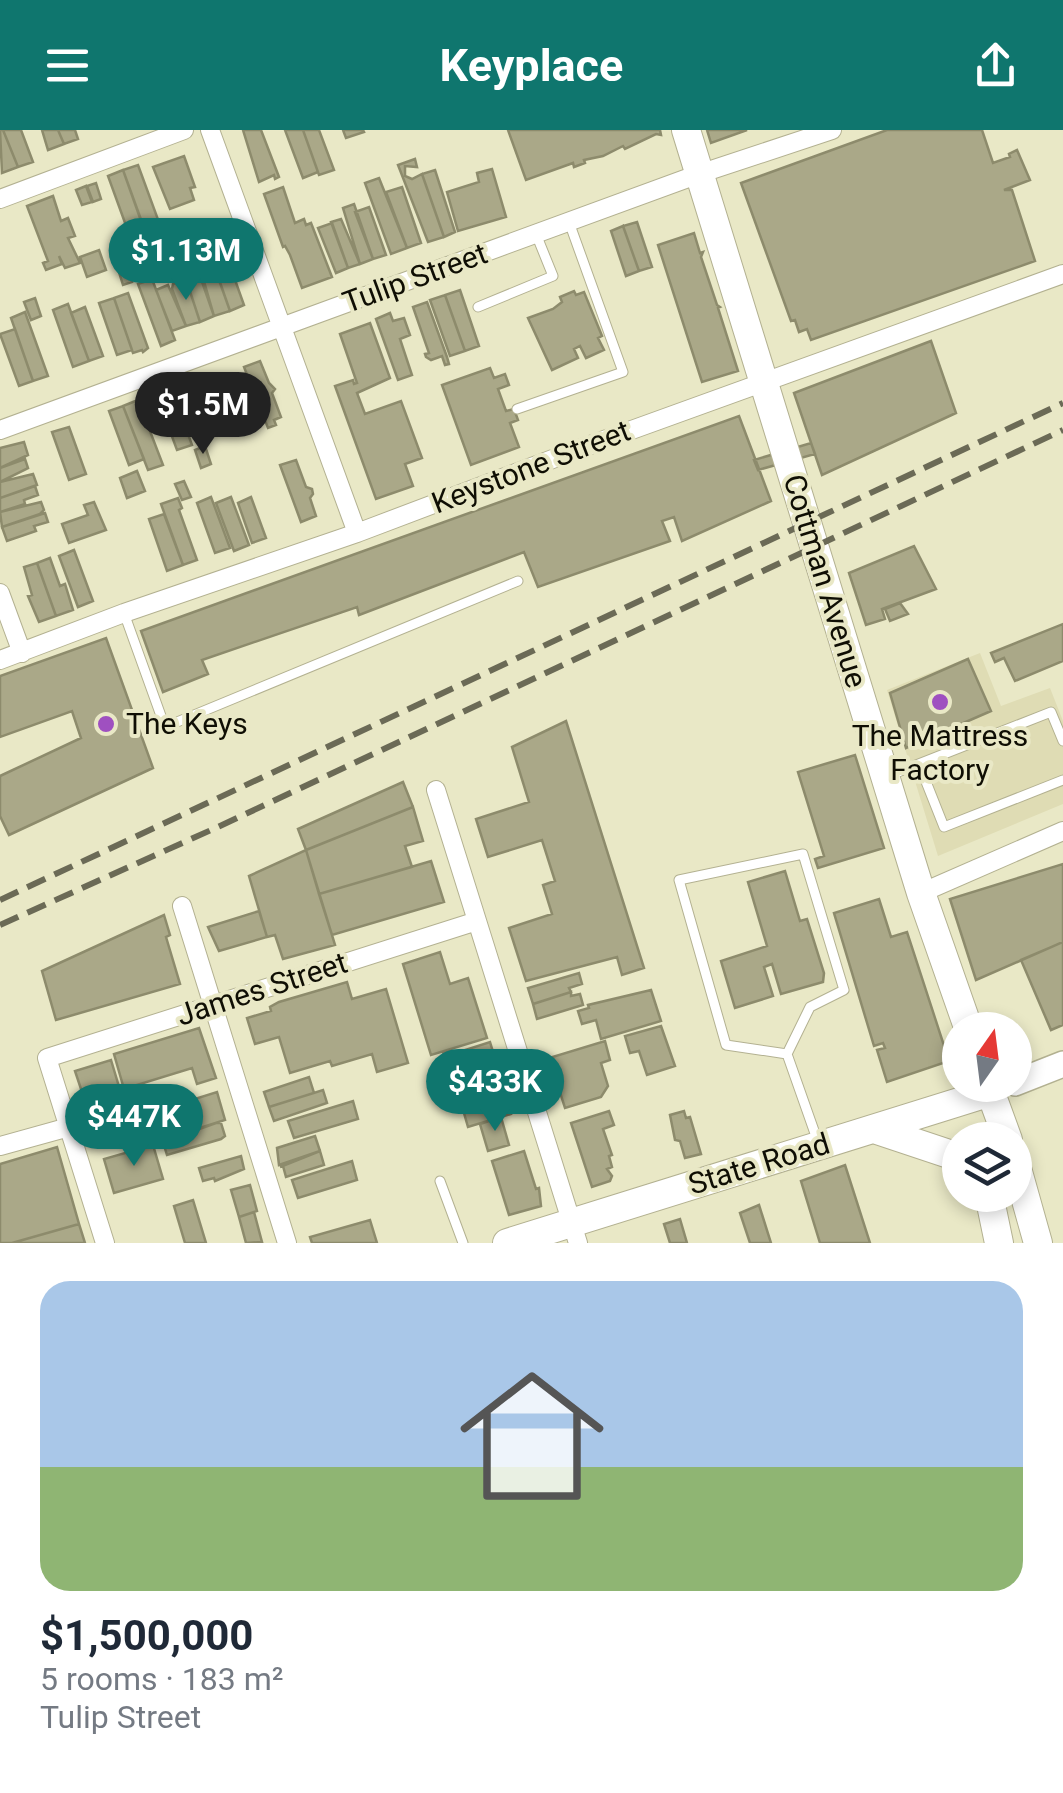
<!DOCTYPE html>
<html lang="en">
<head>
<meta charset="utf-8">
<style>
	:root { --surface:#fff; --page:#f2f2f3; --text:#1f2937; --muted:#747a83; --accent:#0f766e }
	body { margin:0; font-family:Roboto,sans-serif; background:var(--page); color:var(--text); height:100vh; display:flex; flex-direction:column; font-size:38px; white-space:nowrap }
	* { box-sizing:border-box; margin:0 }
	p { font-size:32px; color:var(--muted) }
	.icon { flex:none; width:55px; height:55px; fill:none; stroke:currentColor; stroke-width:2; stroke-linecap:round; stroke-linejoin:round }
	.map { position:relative; height:1113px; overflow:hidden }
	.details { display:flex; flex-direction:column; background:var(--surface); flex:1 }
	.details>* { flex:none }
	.needle { width:65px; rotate:14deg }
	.buttons { position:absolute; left:942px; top:882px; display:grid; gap:20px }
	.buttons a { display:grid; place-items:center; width:90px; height:90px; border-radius:50%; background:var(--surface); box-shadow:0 5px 15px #0003; font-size:50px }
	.price { position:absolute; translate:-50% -85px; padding:0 22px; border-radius:35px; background:var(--accent); color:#fff; font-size:32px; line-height:65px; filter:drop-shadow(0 2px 5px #0008) }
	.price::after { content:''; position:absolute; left:50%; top:60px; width:30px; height:22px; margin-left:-15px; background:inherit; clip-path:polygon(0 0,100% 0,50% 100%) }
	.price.active { background:#222; color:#fff }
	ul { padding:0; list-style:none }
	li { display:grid; align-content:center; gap:20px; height:530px; padding:0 40px }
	li span { display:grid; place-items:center; height:310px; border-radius:30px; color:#555 }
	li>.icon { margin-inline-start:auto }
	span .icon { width:180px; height:180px; fill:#fffc; stroke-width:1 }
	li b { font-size:42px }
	header { display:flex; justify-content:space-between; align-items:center; height:130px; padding:0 40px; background:var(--accent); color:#fff; font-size:45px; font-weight:700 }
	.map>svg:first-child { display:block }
	.built { fill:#dfdcb4 }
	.building { fill:#aaa888; stroke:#8d8b6c; stroke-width:2.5 }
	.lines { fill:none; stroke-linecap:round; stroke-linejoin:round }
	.lane-casing { stroke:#b3b191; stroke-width:11 }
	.street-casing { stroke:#b3b191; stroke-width:20 }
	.secondary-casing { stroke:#b3b191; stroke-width:28 }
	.primary-casing { stroke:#b3b191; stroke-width:30 }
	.lane { stroke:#fff; stroke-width:9 }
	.street { stroke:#fff; stroke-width:18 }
	.secondary { stroke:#fff; stroke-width:25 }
	.primary { stroke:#fff; stroke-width:28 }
	.rail { stroke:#6b6a56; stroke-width:6; stroke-dasharray:20 10; stroke-linecap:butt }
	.poi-dot { fill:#9f50c0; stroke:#e9e8c6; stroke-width:4 }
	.labels { text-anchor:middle; stroke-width:8; stroke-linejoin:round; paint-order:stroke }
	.street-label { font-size:30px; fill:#0f0e04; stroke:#e9e8c6 }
	.poi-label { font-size:30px; fill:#0f0e04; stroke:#e9e8c6; text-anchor:start }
</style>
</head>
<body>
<header><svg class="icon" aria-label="menu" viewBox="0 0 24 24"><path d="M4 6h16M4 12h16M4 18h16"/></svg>Keyplace<svg class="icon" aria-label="share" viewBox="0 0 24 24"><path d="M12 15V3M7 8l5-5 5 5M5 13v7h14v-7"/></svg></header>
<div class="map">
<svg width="1063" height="1113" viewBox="0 0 1063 1113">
	<rect width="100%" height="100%" fill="#e9e8c6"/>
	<path class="built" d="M 980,523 L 1001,576 L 1050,558 L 1063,591 L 1063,674 L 938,726 L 887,560 Z"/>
	<path class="building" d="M 0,0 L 3,0 L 18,37 L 2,43 Z
		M 3,0 L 21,0 L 33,32 L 18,37 Z
		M 42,0 L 58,0 L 64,14 L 48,20 Z
		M 58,0 L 75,0 L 78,9 L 64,14 Z
		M 243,0 L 261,0 L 279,47 L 275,49 L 274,45 L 259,52 Z
		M 285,0 L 303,0 L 318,42 L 303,48 Z
		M 303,0 L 319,0 L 334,40 L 319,45 Z
		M 343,0 L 363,0 L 364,2 L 346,8 Z
		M 508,0 L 660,0 L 661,5 L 656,4 L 625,19 L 623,16 L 603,26 L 584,30 L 585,33 L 574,37 L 573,33 L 526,50 Z
		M 707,0 L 747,0 L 711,13 Z
		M 887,0 L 982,0 L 993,33 L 1010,27 L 1009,24 L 1017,20 L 1030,50 L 1004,60 L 1012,60 L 1035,131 L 811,210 L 807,199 L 799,202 L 795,190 L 791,191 L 741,53 Z
		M 184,26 L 195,57 L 190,58 L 194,70 L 170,79 L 153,37 Z
		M 415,29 L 417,37 L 405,36 L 405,46 L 412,49 L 422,44 L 444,107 L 428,112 L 398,35 Z
		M 138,35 L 160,95 L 145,102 L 123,40 Z
		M 492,39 L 506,87 L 458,101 L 447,62 L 479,52 L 477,43 Z
		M 123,40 L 143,95 L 128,101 L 108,46 Z
		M 435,40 L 455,102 L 444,107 L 422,44 Z
		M 379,48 L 407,118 L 391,124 L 365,53 Z
		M 96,53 L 101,69 L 93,72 L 87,56 Z
		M 86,56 L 92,72 L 82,75 L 76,60 Z
		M 283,57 L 295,93 L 304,89 L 306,95 L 311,93 L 332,147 L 302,158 L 290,125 L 285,116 L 283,117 L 264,64 Z
		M 402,57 L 421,113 L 407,118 L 386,62 Z
		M 53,66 L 61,91 L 68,88 L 75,106 L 68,108 L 80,133 L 65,138 L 59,126 L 62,134 L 46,140 L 43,133 L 48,131 L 27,76 Z
		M 354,74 L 373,129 L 360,134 L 343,78 Z
		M 369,77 L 386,125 L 373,129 L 355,82 Z
		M 341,89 L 360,134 L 348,138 L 331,92 Z
		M 637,92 L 652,137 L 639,141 L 623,96 Z
		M 332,93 L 348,138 L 336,143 L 318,98 Z
		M 173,94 L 181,113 L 168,119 L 160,99 Z
		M 623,96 L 639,141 L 626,146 L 611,101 Z
		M 694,103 L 700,123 L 703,122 L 701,127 L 717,175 L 720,177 L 718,178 L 738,241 L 702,252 L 658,115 Z
		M 99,120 L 106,140 L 87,147 L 80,127 Z
		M 229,133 L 244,175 L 230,181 L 214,136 Z
		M 126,136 L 132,152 L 123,155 L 118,139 Z
		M 215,138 L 230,181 L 214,186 L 201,141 Z
		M 196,142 L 199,149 L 201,149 L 214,186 L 200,192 L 185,146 Z
		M 152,149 L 175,210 L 161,216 L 138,154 Z
		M 186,149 L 200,192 L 186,196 L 172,159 L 173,154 Z
		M 168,155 L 186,196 L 172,201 L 156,160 Z
		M 460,160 L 479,216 L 465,221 L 445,165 Z
		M 574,161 L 576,165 L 584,162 L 602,206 L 598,208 L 604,220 L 586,228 L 580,216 L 574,219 L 578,228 L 552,240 L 528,188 L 553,179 L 562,172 L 560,167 Z
		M 128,163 L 148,218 L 143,222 L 142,220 L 133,223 L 114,168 Z
		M 445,165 L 465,221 L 450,226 L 430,170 Z
		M 35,168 L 41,186 L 31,190 L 24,172 Z
		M 114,168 L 132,220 L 117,225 L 99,173 Z
		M 427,172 L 447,227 L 449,234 L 445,235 L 442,226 L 431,230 L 426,227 L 425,224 L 429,223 L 413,177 Z
		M 68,174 L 89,231 L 73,237 L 53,180 Z
		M 85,177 L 103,226 L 89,231 L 71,183 Z
		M 25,182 L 48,246 L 33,251 L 11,188 Z
		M 390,183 L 393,191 L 404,188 L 410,205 L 400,209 L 412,245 L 398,250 L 376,189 Z
		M 370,193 L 390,248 L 357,263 L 365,284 L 401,271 L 422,328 L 405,334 L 413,356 L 376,369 L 335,256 L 353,250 L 354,254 L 357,253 L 340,204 Z
		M 15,199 L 33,251 L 19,256 L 0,204 Z
		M 931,211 L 956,283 L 822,345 L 794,263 Z
		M 260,231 L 269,253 L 275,259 L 272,263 L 281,287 L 274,290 L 276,295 L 268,298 L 244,237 Z
		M 490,238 L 494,248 L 505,244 L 509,255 L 498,259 L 506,281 L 514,279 L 518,290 L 510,293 L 519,317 L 471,335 L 442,255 Z
		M 208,244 L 225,294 L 211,300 L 207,290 L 202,292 L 197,278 L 202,276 L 193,250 Z
		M 172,261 L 192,315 L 177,320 L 170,301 L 156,302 L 147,277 L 160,272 L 158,266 Z
		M 138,270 L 163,335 L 148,340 L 123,276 Z
		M 123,276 L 144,329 L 129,335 L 109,281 Z
		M 739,286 L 771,371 L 682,411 L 674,387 L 662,391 L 670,411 L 538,457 L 524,422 L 359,485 L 357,477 L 202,530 L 208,544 L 163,562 L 141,501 Z
		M 69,297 L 86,344 L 69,350 L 52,302 Z
		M 24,312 L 28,325 L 0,338 L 0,318 Z
		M 811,313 L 815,324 L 758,340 L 754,330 Z
		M 205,316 L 211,334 L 201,338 L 195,320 Z
		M 25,329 L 28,338 L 0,352 L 0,338 Z
		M 296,330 L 306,357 L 312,359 L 313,364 L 310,368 L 316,386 L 301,392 L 280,335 Z
		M 137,341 L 145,361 L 127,368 L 120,348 Z
		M 33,344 L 37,355 L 0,368 L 0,352 Z
		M 184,351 L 191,367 L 182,370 L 175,354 Z
		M 35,356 L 38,365 L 24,370 L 25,374 L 0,382 L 0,368 Z
		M 211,367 L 230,418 L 215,423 L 197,373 Z
		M 231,367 L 249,415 L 234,421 L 216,373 Z
		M 251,367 L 266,408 L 252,413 L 238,373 Z
		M 178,368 L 182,378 L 179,380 L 197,430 L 183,435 L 161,374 Z
		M 41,372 L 44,380 L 40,384 L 2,397 L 0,382 Z
		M 94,372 L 106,400 L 69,413 L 62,394 L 88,385 L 84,375 Z
		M 45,383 L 48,392 L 34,396 L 36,401 L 7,411 L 2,397 Z
		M 164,384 L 183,435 L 167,441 L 149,389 Z
		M 914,416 L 936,459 L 882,479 L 885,489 L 866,495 L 849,443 Z
		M 74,420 L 93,471 L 78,477 L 59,426 Z
		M 50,428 L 60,456 L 65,454 L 73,480 L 56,486 L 37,433 Z
		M 37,433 L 56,486 L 39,492 L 28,466 L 32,465 L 24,437 Z
		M 900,473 L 908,484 L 890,491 L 885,479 Z
		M 1063,494 L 1063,531 L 1015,551 L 1004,528 L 995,532 L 991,523 Z
		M 106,508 L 153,638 L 9,705 L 0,686 L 0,646 L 81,608 L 72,581 L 0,607 L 0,546 Z
		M 968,529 L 991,581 L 906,618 L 890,563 Z
		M 566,591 L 644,838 L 622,845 L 617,827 L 526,851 L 509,798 L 552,784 L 543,755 L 555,751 L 542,710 L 488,727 L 476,689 L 529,672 L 512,617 Z
		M 855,625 L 884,718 L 818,738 L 815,729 L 824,726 L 798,642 Z
		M 403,652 L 413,677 L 306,720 L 298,699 Z
		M 413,677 L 423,711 L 405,716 L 412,737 L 319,764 L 306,720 Z
		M 306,720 L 335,815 L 283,829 L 275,805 L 267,807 L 249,746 Z
		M 431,731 L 444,772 L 332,805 L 319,764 Z
		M 1063,734 L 1063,812 L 976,850 L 950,769 Z
		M 785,741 L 800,791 L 807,789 L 824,843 L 823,852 L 781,864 L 772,834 L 764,837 L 773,866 L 735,878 L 721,831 L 767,816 L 748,752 Z
		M 879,769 L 891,807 L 907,802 L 949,931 L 887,952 L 877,920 L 885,918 L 883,913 L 874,916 L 834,783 Z
		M 259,781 L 267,807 L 219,821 L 208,797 Z
		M 164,785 L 170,805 L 166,807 L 180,854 L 56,890 L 42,841 Z
		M 1063,812 L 1063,895 L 1051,900 L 1021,830 Z
		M 440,822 L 450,854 L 468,848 L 487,908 L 431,925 L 403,834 Z
		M 579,843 L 582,854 L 569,858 L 571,862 L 533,874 L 528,858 Z
		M 347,852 L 352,869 L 386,859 L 408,933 L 377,942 L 372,924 L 332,936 L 330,931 L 290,943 L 279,907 L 255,914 L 247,888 L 271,881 L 270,877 L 279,872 Z
		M 651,860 L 661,891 L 601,909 L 596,890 L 582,894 L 578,881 L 589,878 L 588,875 Z
		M 571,862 L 571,866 L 580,864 L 583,875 L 537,889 L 533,874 Z
		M 661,896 L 675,936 L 647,945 L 639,921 L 630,923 L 625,906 Z
		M 199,898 L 216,948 L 197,954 L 192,938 L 124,959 L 114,924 Z
		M 605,911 L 610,930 L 601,933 L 608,956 L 601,967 L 565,978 L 549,928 Z
		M 490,912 L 497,935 L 460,946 L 456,935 L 448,937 L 443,922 L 452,920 L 453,924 Z
		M 111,930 L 120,960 L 85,971 L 75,941 Z
		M 499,942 L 503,954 L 466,964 L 462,953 Z
		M 309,947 L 314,963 L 269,977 L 264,962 Z
		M 503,954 L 506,965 L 461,978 L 458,967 Z
		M 323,960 L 327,973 L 274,991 L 269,977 Z
		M 217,962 L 225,990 L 162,1010 L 153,982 Z
		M 507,970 L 511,984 L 468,997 L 464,983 Z
		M 353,971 L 358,989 L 294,1008 L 288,991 Z
		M 130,973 L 134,986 L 89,999 L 86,988 Z
		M 609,981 L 614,995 L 603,999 L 612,1025 L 609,1026 L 612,1037 L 607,1039 L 612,1046 L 610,1051 L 592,1057 L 571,993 Z
		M 684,981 L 686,988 L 690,987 L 701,1024 L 685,1028 L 680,1011 L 675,1010 L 670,985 Z
		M 501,987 L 509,1015 L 488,1021 L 480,994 Z
		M 216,993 L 221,993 L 225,1006 L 221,1009 L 167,1025 L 163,1012 Z
		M 315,1006 L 320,1021 L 279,1035 L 277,1018 Z
		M 153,1015 L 163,1049 L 114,1063 L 104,1029 Z
		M 57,1017 L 79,1094 L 12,1113 L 0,1113 L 0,1034 Z
		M 320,1021 L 324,1035 L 286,1047 L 283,1036 L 280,1037 Z
		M 524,1021 L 536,1059 L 539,1058 L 541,1076 L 509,1085 L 492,1031 Z
		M 241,1026 L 244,1039 L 215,1051 L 214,1048 L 203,1051 L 199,1038 Z
		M 352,1031 L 357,1050 L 298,1068 L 292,1050 Z
		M 845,1035 L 870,1113 L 820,1113 L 801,1051 Z
		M 250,1055 L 257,1081 L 239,1087 L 231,1060 Z
		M 193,1070 L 206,1113 L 185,1113 L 174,1076 Z
		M 759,1075 L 771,1113 L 750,1113 L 740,1083 Z
		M 254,1082 L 262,1112 L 246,1113 L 239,1087 Z
		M 680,1089 L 687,1113 L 670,1113 L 664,1094 Z
		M 370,1090 L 377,1113 L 312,1113 L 310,1107 Z
		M 79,1094 L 85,1113 L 12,1113 Z"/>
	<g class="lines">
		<defs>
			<path id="lane" d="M 478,177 L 553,146 L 536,104
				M 517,279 L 623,242 L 569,92
				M 124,483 L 165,597 L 518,451
				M 919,634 L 944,697 L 1063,650
				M 888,646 L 1051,582 L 1063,611
				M 787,924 L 810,877 L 844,860 L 803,724 L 679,750 L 726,915 L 787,924 L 818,1012
				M 440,1051 L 463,1113"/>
			<path id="street" d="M 210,0 L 357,403
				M 0,69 L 184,0
				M 0,300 L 699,44 L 832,0
				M 0,463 L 22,523
				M 0,530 L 124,483 L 357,403 L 579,319 L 1063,144
				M 436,660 L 578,1113
				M 921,763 L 1063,701
				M 182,776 L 287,1113
				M 0,1016 L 69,997
				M 105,1113 L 47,928 L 477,791"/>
			<path id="secondary" d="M 1015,953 L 1063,934"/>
			<path id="primary" d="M 686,0 L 921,763 L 969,900
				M 988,955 L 1008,1010
				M 874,999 L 952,1025 L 960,1033
				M 1015,1031 L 1038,1113
				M 989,1065 L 999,1113
				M 507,1113 L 991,962"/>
		</defs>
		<use href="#lane" class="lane-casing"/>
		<use href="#street" class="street-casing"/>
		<use href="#secondary" class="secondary-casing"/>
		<use href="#primary" class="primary-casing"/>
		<use href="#lane" class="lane"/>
		<use href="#street" class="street"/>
		<use href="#secondary" class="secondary"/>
		<use href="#primary" class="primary"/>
		<path class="rail" d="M 0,770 L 1063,273
			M 0,795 L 220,696 L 1063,300"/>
	</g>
	<g class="poi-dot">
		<circle cx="940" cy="572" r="10"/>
		<circle cx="106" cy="594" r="10"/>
	</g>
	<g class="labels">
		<g class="street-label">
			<text transform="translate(415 148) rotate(-20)" y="10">Tulip Street</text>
			<text transform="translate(531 337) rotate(-21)" y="10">Keystone Street</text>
			<text transform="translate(825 451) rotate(73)" y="10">Cottman Avenue</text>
			<text transform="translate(262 859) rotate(-18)" y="10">James Street</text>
			<text transform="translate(759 1034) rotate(-17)" y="10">State Road</text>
		</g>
		<g class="poi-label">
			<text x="126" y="604">The Keys</text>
			<text x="940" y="616" text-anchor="middle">The Mattress<tspan x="940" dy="34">Factory</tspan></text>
		</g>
	</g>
</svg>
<div class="buttons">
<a><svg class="needle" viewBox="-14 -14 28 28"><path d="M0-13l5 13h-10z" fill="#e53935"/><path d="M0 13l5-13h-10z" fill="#747a83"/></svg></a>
<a><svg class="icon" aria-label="layers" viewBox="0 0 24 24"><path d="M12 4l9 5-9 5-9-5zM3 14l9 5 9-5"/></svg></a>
</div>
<b class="price" style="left:186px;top:173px">$1.13M</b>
<b class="price active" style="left:203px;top:327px">$1.5M</b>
<b class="price" style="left:495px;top:1004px">$433K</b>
<b class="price" style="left:134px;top:1039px">$447K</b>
</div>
<section class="details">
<ul>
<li><span style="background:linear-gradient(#a9c7e8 60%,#8fb573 0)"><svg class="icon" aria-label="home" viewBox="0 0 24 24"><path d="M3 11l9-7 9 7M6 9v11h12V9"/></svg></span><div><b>$1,500,000</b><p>5 rooms · 183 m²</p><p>Tulip Street</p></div></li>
</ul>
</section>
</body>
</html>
